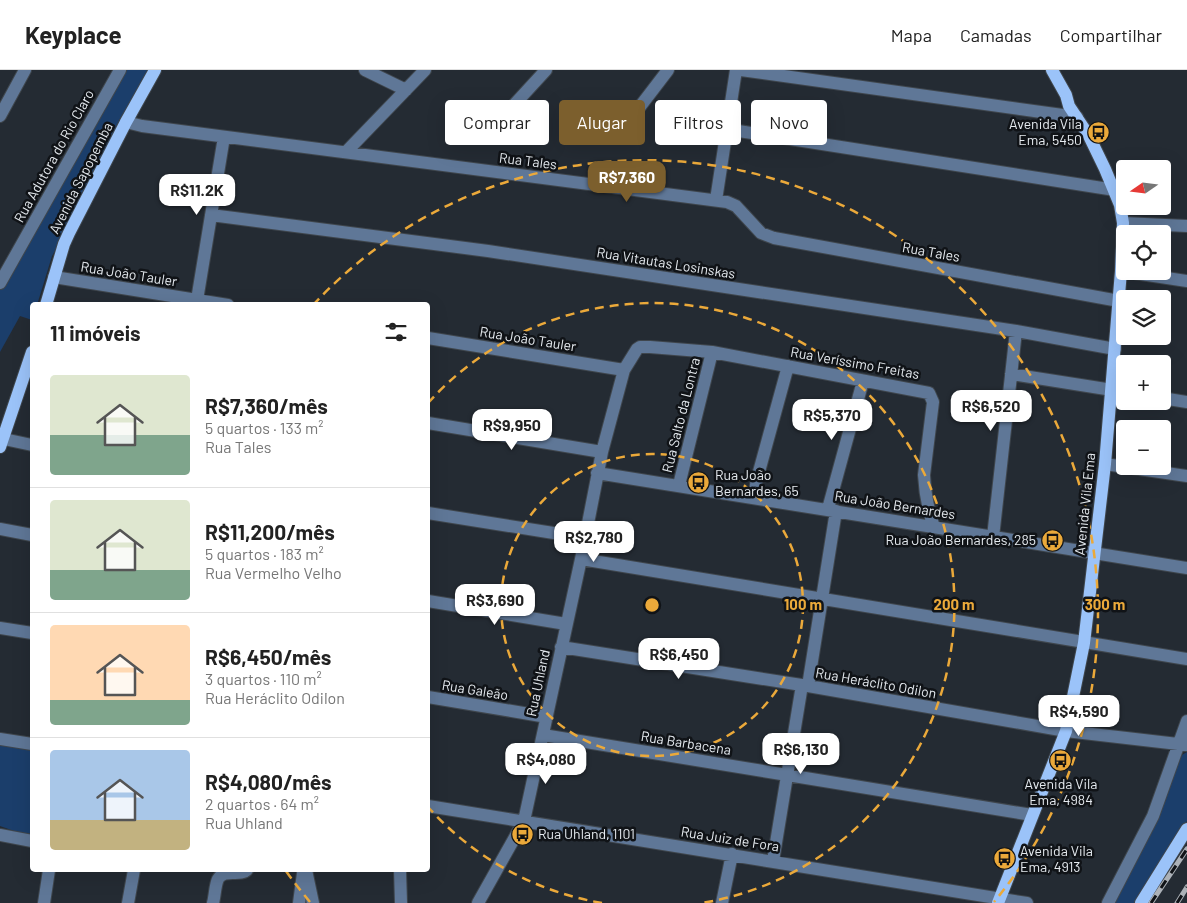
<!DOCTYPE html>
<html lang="pt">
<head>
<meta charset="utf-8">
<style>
	:root { --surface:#fff; --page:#f6f6f6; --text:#222; --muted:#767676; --line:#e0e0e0; --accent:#7c5f2d }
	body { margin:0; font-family:Barlow,sans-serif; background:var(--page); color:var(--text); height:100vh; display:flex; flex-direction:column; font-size:19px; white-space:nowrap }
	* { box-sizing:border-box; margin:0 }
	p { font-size:16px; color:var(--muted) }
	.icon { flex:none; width:28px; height:28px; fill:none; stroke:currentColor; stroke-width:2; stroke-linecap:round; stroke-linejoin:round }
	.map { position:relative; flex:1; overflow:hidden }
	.sheet { position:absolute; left:30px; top:232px; width:400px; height:570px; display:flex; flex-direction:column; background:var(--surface); border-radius:5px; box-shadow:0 5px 20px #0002 }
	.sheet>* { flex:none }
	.banner { position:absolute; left:445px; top:30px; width:475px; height:45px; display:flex; gap:10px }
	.needle { width:32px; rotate:256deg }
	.buttons { position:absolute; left:1116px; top:90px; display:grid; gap:10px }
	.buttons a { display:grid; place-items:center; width:55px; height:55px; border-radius:5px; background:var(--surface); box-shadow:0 5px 20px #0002; font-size:25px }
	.price { position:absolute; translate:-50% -42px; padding:0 11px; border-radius:10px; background:#fff; color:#222; font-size:16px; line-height:32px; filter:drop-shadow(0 1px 2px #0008) }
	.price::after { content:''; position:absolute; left:50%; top:30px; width:15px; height:11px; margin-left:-8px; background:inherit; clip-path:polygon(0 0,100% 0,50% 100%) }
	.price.selected { background:var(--accent); color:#fff }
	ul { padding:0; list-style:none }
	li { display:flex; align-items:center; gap:15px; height:125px; padding:0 20px }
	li+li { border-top:1px solid var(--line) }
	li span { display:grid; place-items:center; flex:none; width:140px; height:100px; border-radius:5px; color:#555 }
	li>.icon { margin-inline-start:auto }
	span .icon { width:60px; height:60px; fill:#fffc; stroke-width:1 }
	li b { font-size:21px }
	h2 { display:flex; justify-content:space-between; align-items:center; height:60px; padding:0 20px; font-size:21px }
	.tag { padding:0 18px; border-radius:5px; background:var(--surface); box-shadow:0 5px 20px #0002; font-size:18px; line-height:45px }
	.tag.selected { background:var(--accent); color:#fff }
	header { display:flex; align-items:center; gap:30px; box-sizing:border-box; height:70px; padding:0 25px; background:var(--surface); border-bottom:1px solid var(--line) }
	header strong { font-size:24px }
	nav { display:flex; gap:28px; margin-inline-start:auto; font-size:18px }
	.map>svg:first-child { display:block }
	.green { fill:#1b3e6b }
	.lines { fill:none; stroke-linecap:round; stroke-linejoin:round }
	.minor-casing { stroke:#3f464d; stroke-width:14 }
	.major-casing { stroke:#3f464d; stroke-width:14 }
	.minor { stroke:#5f7797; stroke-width:12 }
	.major { stroke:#9bc3f9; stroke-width:12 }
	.rail-casing { stroke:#acb1b7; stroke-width:5 }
	.rail { stroke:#101317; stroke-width:3; stroke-dasharray:9; stroke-linecap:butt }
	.ring { fill:none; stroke:#eba93a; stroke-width:2.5; stroke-dasharray:9 6 }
	.labels { text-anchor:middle; stroke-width:5; stroke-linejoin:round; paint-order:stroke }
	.poi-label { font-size:14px; fill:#e5eaef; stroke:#101317; text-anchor:start }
	.street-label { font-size:14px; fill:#e5eaef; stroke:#101317 }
	.centre { fill:#eba93a; stroke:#101317; stroke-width:2.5 }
	.ring-label { font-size:15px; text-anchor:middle; font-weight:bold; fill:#eba93a; stroke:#101317; stroke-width:5; stroke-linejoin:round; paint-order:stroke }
</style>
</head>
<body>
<header>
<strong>Keyplace</strong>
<nav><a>Mapa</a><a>Camadas</a><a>Compartilhar</a></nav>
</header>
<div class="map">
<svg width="1187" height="833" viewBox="0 0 1187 833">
	<rect width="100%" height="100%" fill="#242b33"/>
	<path class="green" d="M 123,0 L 158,0 L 52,186 L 37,235 L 32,235 L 32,250 L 20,246 L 0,282 L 0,218 Z
		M 0,672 L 32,677 L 32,764 L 17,762 L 0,756 Z
		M 1187,682 L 1187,751 L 1137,833 L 1116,833 L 1116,830 L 1182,685 Z"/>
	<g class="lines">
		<defs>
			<path id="minor" d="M 365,0 L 406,20
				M 741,0 L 1077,47
				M 0,46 L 25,0
				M 502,48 L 546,0
				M 126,52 L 142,56 L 727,132 L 736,136 L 761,163 L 774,168 L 1119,231
				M 726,59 L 1115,120
				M 619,64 L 668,0
				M 346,82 L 425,0
				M 716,130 L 736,0
				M 211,145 L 488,181 L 1016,261 L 1115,279
				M 1123,153 L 1187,156
				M 1121,201 L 1187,211
				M 54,207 L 228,235
				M 0,213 L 120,0
				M 197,230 L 224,67
				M 428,268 L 624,300
				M 1011,304 L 1125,322
				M 1162,328 L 1187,332
				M 428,353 L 602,382
				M 4,369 L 32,375
				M 1105,394 L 1187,406
				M 597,403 L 1187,498
				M 679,415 L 712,282
				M 754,427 L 757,409 L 788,296
				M 828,439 L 863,311
				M 428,443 L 585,468
				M 0,459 L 32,465
				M 993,467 L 1016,261
				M 581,489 L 1187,589
				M 428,531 L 566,554
				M 0,558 L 32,563
				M 561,577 L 808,616 L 1066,661 L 1187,675
				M 808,616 L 836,441
				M 428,627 L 547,647
				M 543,665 L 1032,745
				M 0,669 L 32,674
				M 428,736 L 1027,833
				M 0,765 L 32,771
				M 773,791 L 802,615
				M 306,800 L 313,833
				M 400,800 L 401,833
				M 44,833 L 49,800
				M 128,833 L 134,800
				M 213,833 C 215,826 215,815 218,809 C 224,798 240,807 247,800
				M 299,833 L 303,803
				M 478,833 L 524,751 L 581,489 L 602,382 L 624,300 L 637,279 L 640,277 L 650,277 L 712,282 L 929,323 L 933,332 L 924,405 C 925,423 928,440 934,457
				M 722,833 L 732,784
				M 1108,833 L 1153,746 L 1187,651"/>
			<path id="major" d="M 46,235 L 64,174 L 69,163 L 126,52 L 155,0
				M 0,377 L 32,282
				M 998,833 L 1066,661 L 1084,573 L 1105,394 L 1121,201 L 1123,153 L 1120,135 L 1105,99 L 1089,66 L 1069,36 L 1066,25 L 1052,0
				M 1141,833 L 1187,759"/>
		</defs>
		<use href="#minor" class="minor-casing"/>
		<use href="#major" class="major-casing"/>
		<use href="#minor" class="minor"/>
		<use href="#major" class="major"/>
		<defs>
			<path id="rail" d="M 1151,833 L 1187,779
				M 1177,833 L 1187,817"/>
		</defs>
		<use href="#rail" class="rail-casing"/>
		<use href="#rail" class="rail"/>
	</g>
	<g class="ring">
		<circle cx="652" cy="535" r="151"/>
		<path d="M602 833A302 302 0 0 1 428 737M428 333A302 302 0 1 1 702 833"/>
		<path d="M310 832A453 453 0 0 1 286 801M313 235A453 453 0 0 1 994 832"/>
	</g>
	<defs>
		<symbol id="bus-disc" viewBox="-11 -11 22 22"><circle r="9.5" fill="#eba93a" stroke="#101317"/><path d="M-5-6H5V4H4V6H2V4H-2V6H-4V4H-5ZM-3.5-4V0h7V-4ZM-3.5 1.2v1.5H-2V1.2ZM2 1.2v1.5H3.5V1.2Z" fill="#111"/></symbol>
	</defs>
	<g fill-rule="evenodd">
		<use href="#bus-disc" x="1086" y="50" width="25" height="25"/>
		<use href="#bus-disc" x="686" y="400" width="25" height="25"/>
		<use href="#bus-disc" x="1040" y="458" width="25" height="25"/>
		<use href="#bus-disc" x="1048" y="678" width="25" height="25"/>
		<use href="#bus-disc" x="510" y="752" width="25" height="25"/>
		<use href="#bus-disc" x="992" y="776" width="25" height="25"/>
	</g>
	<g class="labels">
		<g class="poi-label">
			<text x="1082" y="59" text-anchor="end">Avenida Vila<tspan x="1082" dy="16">Ema, 5450</tspan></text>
			<text x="715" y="410">Rua João<tspan x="715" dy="16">Bernardes, 65</tspan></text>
			<text x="1036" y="475" text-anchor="end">Rua João Bernardes, 285</text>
			<text x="1061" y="719" text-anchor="middle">Avenida Vila<tspan x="1061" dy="16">Ema, 4984</tspan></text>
			<text x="538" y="769">Rua Uhland, 1101</text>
			<text x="1020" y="786">Avenida Vila<tspan x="1020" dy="16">Ema, 4913</tspan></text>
		</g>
		<g class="street-label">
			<text transform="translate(54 86) rotate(-61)" y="5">Rua Adutora do Rio Claro</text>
			<text transform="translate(528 91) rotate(7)" y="5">Rua Tales</text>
			<text transform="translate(81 108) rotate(-63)" y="5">Avenida Sapopemba</text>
			<text transform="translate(931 182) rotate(10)" y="5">Rua Tales</text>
			<text transform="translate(666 193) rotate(9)" y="5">Rua Vitautas Losinskas</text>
			<text transform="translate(129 204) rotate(9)" y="5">Rua João Tauler</text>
			<text transform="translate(528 269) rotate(9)" y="5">Rua João Tauler</text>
			<text transform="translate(855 293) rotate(10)" y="5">Rua Veríssimo Freitas</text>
			<text transform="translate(681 345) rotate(-76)" y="5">Rua Salto da Lontra</text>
			<text transform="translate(1085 434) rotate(-84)" y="5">Avenida Vila Ema</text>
			<text transform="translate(895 435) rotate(9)" y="5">Rua João Bernardes</text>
			<text transform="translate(538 613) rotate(-78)" y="5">Rua Uhland</text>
			<text transform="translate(876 613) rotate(10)" y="5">Rua Heráclito Odilon</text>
			<text transform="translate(475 620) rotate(9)" y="5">Rua Galeão</text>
			<text transform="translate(686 673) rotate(9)" y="5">Rua Barbacena</text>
			<text transform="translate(730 769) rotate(9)" y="5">Rua Juiz de Fora</text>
		</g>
	</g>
	<circle cx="652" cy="535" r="8" class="centre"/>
	<g class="ring-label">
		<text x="803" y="540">100 m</text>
		<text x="954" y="540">200 m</text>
		<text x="1105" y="540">300 m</text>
	</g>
</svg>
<div class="buttons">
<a><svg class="needle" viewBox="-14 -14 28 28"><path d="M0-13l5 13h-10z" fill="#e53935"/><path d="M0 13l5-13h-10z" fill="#767676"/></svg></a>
<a><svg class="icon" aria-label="locate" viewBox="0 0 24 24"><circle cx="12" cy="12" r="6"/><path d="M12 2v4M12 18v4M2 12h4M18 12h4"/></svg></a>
<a><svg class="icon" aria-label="layers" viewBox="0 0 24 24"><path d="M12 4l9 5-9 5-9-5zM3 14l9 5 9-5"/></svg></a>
<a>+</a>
<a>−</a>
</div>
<b class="price selected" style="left:627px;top:133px">R$7,360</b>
<b class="price" style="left:197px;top:146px">R$11.2K</b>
<b class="price" style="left:991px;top:362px">R$6,520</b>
<b class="price" style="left:832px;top:371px">R$5,370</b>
<b class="price" style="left:512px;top:381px">R$9,950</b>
<b class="price" style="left:594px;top:493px">R$2,780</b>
<b class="price" style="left:495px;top:556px">R$3,690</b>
<b class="price" style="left:679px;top:610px">R$6,450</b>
<b class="price" style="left:1079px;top:667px">R$4,590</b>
<b class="price" style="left:801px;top:705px">R$6,130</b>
<b class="price" style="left:546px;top:715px">R$4,080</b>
<div class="banner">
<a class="tag">Comprar</a>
<a class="tag selected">Alugar</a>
<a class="tag">Filtros</a>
<a class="tag">Novo</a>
</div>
<section class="sheet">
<h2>11 imóveis<svg class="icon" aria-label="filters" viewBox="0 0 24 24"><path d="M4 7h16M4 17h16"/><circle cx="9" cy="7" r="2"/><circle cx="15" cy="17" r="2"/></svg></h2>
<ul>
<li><span style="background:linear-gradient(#dfe7d0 60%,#7fa58c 0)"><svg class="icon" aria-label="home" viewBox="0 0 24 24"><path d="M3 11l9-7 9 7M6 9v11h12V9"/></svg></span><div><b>R$7,360/mês</b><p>5 quartos · 133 m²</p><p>Rua Tales</p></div></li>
<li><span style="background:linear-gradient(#dfe7d0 70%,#7fa58c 0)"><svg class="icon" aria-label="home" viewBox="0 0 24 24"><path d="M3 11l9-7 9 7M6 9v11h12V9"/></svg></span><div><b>R$11,200/mês</b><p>5 quartos · 183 m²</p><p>Rua Vermelho Velho</p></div></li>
<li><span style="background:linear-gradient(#ffd9b3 75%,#7fa58c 0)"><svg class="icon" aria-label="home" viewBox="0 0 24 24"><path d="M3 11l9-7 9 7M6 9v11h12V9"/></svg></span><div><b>R$6,450/mês</b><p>3 quartos · 110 m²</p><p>Rua Heráclito Odilon</p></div></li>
<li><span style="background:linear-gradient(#a9c7e8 70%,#c2b280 0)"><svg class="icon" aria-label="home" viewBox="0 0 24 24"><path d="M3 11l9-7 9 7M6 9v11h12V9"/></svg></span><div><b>R$4,080/mês</b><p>2 quartos · 64 m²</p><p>Rua Uhland</p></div></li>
</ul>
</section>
</div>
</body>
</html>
